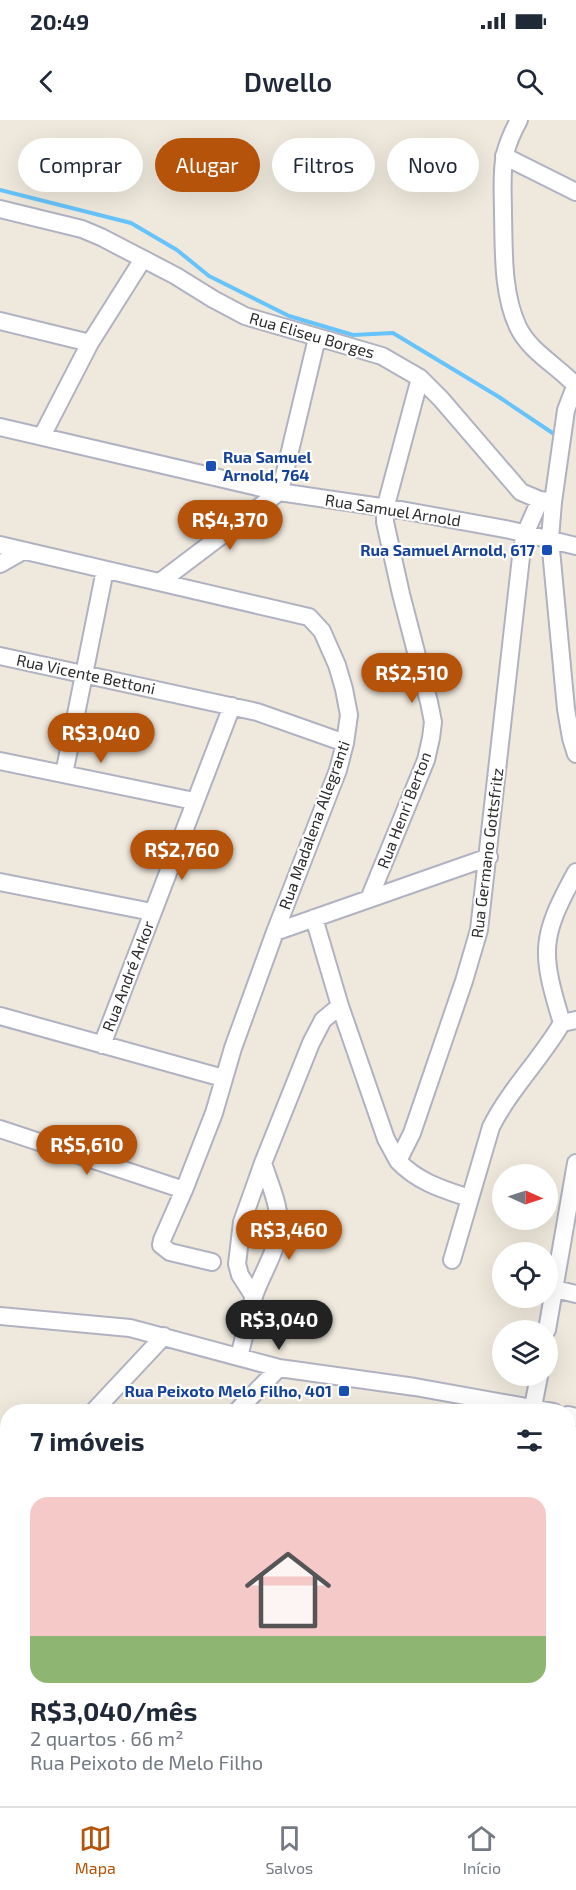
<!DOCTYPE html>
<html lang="pt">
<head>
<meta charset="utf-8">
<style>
	:root { --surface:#fff; --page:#f2f2f3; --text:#1f2937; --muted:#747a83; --line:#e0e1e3; --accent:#b45309 }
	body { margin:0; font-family:"Exo 2",sans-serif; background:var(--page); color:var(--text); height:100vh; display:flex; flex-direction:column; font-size:22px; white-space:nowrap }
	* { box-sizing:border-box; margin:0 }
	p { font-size:20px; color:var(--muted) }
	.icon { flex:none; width:33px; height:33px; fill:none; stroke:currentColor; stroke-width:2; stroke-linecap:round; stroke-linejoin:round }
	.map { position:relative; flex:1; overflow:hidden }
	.details { position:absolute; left:0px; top:1284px; width:576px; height:402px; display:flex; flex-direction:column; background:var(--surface); border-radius:24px 24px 0 0; box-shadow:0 6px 24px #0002 }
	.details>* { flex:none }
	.banner { position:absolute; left:18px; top:18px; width:540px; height:54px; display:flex; gap:12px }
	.needle { width:39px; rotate:93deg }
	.buttons { position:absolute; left:492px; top:1044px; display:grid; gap:12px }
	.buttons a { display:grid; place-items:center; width:66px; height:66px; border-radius:50%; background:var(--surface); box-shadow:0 6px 24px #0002; font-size:30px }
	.price { position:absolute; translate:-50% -51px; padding:0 14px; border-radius:21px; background:var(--accent); color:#fff; font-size:20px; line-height:39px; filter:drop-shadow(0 2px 3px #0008) }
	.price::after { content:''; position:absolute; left:50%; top:36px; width:18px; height:14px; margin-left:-9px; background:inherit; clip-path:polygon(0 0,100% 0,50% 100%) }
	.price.active { background:#222; color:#fff }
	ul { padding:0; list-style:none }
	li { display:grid; align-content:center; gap:12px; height:318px; padding:0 30px }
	li span { display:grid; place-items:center; height:186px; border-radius:18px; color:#555 }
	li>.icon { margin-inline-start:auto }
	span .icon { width:108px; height:108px; fill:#fffc; stroke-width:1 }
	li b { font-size:26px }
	h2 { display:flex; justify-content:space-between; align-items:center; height:72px; padding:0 30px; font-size:26px }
	.chip { padding:0 21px; border-radius:27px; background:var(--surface); box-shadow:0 6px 24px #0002; font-size:21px; line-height:54px }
	.chip.active { background:var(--accent); color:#fff }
	.status { display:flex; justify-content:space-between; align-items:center; height:42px; padding:0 30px; background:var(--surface); direction:ltr }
	.status svg { height:16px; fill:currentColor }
	header { display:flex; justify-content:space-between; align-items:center; height:78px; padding:0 30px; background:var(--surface); font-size:27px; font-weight:600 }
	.tabs { display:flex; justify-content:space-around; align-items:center; height:84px; border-top:2px solid var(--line); background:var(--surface); font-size:16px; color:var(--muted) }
	.tabs a { display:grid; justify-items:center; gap:3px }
	.tabs .active { color:var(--accent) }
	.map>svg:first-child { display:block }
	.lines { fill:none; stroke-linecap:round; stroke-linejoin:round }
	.stream { stroke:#66c3fb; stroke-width:4 }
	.minor-casing { stroke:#b1b2c1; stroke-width:20 }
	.minor { stroke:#fff; stroke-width:16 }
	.transit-dot { fill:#1a4fb4; stroke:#fff; stroke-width:2 }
	.labels { text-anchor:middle; stroke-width:4.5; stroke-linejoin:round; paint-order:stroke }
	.street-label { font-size:16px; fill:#2c2c2c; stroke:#fff }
	.transit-label { font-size:16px; font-weight:bold; fill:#164399; stroke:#fff; text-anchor:end }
</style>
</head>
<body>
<div class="status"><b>20:49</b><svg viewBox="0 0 49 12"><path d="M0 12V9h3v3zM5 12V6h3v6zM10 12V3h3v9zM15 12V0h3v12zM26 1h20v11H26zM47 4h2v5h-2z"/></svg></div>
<header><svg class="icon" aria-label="back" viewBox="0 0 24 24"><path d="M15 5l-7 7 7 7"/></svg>Dwello<svg class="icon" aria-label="search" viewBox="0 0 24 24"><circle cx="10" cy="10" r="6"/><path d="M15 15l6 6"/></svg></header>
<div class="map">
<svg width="576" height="1686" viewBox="0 0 576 1686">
	<rect width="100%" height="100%" fill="#efe9dd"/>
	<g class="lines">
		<path class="stream" d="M 0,70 L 131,103 L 177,130 L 209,156 L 289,196 L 353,215 L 393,213 L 499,277 L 557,316"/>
		<defs>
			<path id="minor" d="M 519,0 C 513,11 508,22 505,34 C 501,53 503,74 503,94 C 504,131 502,173 518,207 C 530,232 558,246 576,266
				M 504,36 L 576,72
				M 0,89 L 82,109 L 101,117 L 176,156 L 213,179 L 245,196 L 382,236 L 420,258 L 441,279 L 521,372 L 540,380 L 553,382
				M 0,201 L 90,223
				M 576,264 L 566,290 L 553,382 L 550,419 L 566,589 L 571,618 L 576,634
				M 0,307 L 279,372 L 401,390 L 510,410 L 576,426
				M 42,316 L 90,223 L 143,139
				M 0,425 L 309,497 L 322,511 L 337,545 L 344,569 L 349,595 L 345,623 L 338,650 L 275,812 L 233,928 L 214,993 L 184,1070 L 162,1120 L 161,1125 L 170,1132 L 212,1142
				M 0,444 L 23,431
				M 160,462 L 279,372 L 284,356 L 317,218
				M 0,536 L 257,592 L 345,623
				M 0,641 L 194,681
				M 64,654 L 105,450
				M 0,762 L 152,792
				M 369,779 L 426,640 L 431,618 L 433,602 L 429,582 L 401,474 L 385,402 L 385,389 L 420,258
				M 314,798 L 340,886
				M 275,812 L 489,737
				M 0,896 L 223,958
				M 562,903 C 540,831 540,818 576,752
				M 102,925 L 232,586
				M 0,1009 L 184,1070
				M 398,1041 C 418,1062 442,1069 469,1078
				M 452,1140 L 491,1007 C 510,969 541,939 562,903 L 576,900
				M 555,1169 L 576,1174
				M 254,1177 L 240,1155 L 237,1144 L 242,1102 L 263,1043 L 311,923 L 323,900 L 340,886 L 386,1019 L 398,1041 L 412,1013 L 464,861 L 479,810 L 522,428 L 525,414 L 540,380
				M 0,1196 L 130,1208 L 279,1248 L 415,1267 L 554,1292
				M 547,1210 L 576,1043
				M 239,1237 C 244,1218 248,1198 253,1179 C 262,1151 279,1131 279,1101 C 278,1081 269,1062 263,1043
				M 533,1287 L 539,1256
				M 93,1292 L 164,1216
				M 236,1292 L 279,1248
				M 568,1295 L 576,1297
				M 0,1386 L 8,1379
				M 568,1423 L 576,1425
				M 0,1530 L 8,1521
				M 568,1547 L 576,1518
				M 568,1642 L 576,1650
				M 0,1662 L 8,1669
				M 17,1678 L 25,1686
				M 160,1678 L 168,1686
				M 258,1686 L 269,1678"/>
		</defs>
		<use href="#minor" class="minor-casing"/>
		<use href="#minor" class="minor"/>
	</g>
	<g class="transit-dot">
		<rect x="205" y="340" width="12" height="12" rx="3"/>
		<rect x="541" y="424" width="12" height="12" rx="3"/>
		<rect x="338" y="1265" width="12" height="12" rx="3"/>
	</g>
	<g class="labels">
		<g class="street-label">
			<text transform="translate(312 215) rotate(16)" y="6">Rua Eliseu Borges</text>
			<text transform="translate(393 390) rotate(9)" y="6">Rua Samuel Arnold</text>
			<text transform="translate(86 554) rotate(12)" y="6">Rua Vicente Bettoni</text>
			<text transform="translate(404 690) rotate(-69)" y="6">Rua Henri Berton</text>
			<text transform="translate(314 705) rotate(-70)" y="6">Rua Madalena Allegranti</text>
			<text transform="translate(487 733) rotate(-83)" y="6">Rua Germano Gottsfritz</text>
			<text transform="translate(128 856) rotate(-69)" y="6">Rua André Arkor</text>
		</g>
		<g class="transit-label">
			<text x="223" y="343" text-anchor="start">Rua Samuel<tspan x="223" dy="18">Arnold, 764</tspan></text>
			<text x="535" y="436">Rua Samuel Arnold, 617</text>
			<text x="332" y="1277">Rua Peixoto Melo Filho, 401</text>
		</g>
	</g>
</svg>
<div class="buttons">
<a><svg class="needle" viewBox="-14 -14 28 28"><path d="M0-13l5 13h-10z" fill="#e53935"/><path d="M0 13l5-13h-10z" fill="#747a83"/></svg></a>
<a><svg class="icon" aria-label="locate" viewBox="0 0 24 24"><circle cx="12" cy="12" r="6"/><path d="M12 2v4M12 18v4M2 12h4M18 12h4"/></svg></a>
<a><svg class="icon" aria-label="layers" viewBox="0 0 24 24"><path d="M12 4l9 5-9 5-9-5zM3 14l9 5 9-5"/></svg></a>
</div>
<b class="price" style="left:230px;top:431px">R$4,370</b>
<b class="price" style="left:412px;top:584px">R$2,510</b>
<b class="price" style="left:101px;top:644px">R$3,040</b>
<b class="price" style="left:182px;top:761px">R$2,760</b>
<b class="price" style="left:87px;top:1056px">R$5,610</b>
<b class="price" style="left:289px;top:1141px">R$3,460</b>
<b class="price active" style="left:279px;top:1231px">R$3,040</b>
<div class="banner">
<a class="chip">Comprar</a>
<a class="chip active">Alugar</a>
<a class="chip">Filtros</a>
<a class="chip">Novo</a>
</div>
<section class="details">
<h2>7 imóveis<svg class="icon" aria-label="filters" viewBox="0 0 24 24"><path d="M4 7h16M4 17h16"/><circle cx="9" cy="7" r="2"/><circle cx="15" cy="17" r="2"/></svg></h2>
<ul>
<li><span style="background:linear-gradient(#f6c9c9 75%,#8fb573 0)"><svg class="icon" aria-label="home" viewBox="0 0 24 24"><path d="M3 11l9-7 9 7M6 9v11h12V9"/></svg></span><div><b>R$3,040/mês</b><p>2 quartos · 66 m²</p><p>Rua Peixoto de Melo Filho</p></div></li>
</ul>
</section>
</div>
<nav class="tabs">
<a class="active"><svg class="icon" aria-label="map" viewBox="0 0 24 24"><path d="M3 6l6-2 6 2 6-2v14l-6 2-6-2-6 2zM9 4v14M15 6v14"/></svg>Mapa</a>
<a><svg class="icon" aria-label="saved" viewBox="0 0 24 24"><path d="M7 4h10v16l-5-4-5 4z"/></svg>Salvos</a>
<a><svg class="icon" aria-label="home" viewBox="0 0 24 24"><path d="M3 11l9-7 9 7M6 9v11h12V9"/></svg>Início</a>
</nav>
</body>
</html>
